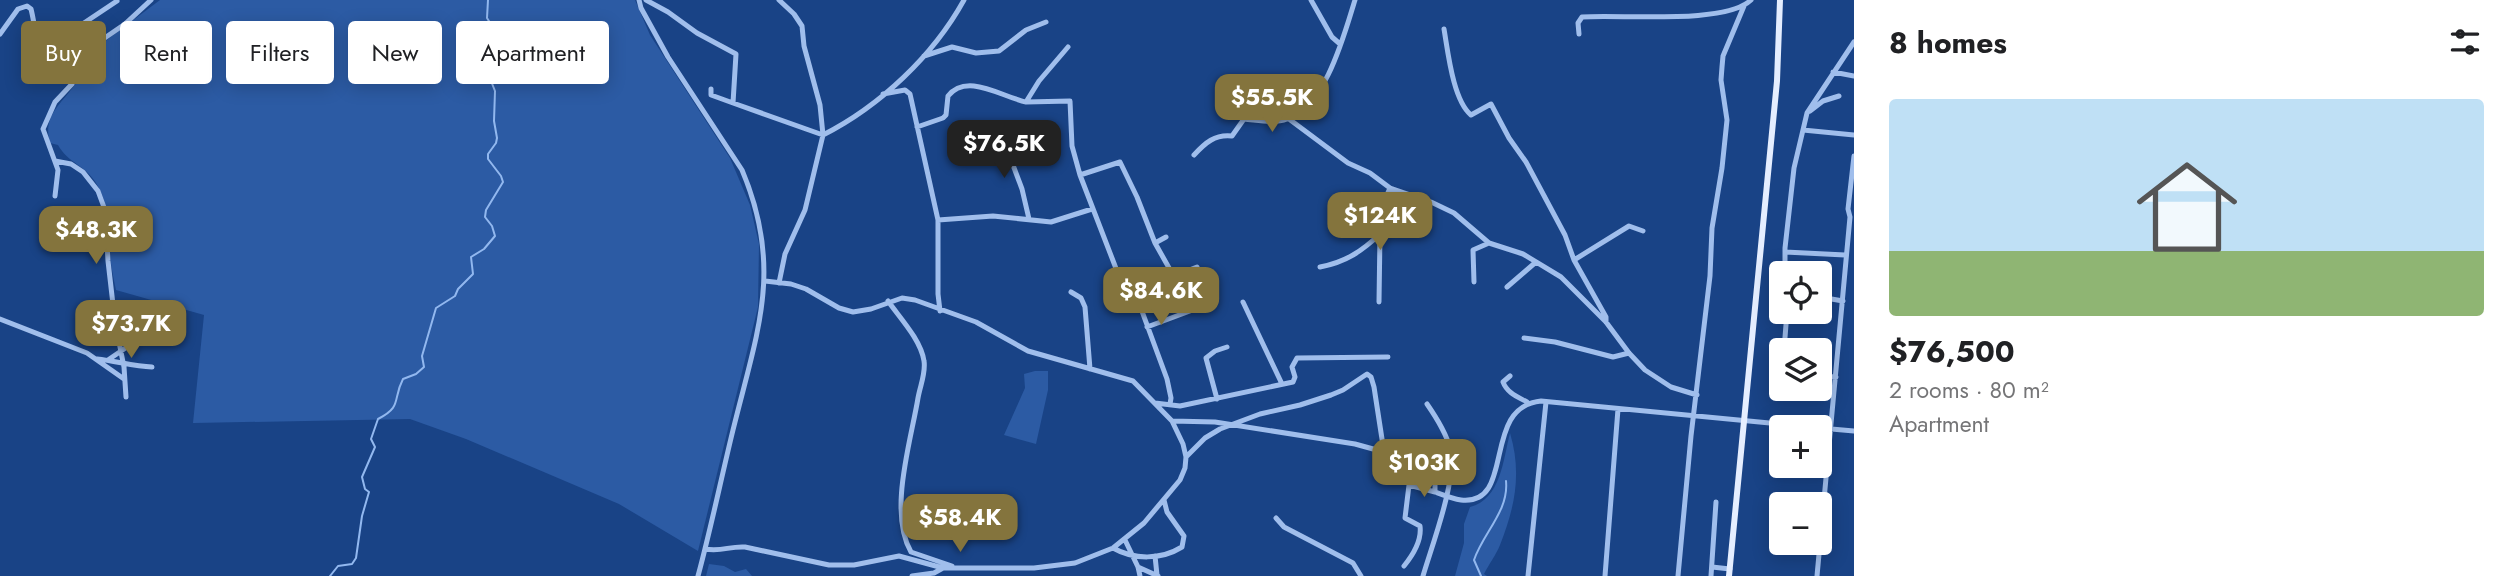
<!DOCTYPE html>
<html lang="en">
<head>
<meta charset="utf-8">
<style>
	:root { --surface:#fff; --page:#f2f2f2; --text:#202124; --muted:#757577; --line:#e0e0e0; --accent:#84743d }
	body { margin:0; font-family:Jost,sans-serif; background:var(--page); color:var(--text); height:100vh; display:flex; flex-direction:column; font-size:26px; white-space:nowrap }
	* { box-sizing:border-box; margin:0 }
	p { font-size:23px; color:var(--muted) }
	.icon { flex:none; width:38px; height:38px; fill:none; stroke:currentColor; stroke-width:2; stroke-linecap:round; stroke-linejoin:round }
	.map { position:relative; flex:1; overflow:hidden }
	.panel { display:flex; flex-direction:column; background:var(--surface); width:665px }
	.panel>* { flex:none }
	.top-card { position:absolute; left:21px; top:21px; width:665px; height:63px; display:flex; gap:14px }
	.controls { position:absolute; left:1769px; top:261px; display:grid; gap:14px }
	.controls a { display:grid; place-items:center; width:63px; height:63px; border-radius:7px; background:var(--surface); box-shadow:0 4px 18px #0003; font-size:35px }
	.price { position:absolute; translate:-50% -60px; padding:0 16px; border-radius:14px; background:var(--accent); color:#fff; font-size:23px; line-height:46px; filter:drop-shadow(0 2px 4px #0008) }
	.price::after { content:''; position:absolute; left:50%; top:42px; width:21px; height:16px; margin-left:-10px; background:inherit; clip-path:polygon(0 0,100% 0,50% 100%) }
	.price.active { background:#222; color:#fff }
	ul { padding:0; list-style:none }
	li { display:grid; align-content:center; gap:14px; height:371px; padding:0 35px }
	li+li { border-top:2px solid var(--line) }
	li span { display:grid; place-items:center; height:217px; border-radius:7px; color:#555 }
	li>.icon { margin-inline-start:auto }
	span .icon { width:126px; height:126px; fill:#fffc; stroke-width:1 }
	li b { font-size:30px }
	h2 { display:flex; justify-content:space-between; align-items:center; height:84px; padding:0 35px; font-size:30px }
	.pill { padding:0 24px; border-radius:7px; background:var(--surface); box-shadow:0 4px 18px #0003; font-size:24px; line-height:63px }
	.pill.active { background:var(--accent); color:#fff }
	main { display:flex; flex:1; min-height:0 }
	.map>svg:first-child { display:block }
	.green { fill:#2c5ba4 }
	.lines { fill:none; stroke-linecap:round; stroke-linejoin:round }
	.stream { stroke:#92b8ef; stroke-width:2 }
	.minor { stroke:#a0beec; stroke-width:5 }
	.major { stroke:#e5eeff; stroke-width:6 }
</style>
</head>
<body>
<main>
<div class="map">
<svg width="1854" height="576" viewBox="0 0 1854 576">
	<rect width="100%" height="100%" fill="#194386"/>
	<path class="green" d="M 160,0 L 635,0 L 650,35 L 730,158 L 750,205 L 759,244 L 758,307 L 698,551 L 619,504 L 466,439 L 410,419 L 193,423 L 204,315 L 116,290 C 113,276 110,261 109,246 C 108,223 109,204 96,183 C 85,165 68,163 58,145 L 50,143 C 42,115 62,104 76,83 L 78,77 L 72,66 Z
		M 1035,371 L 1048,371 L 1048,390 L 1036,444 L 1004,435 L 1025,388 L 1024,374 Z
		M 1510,433 C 1522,473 1515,507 1500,545 C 1496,555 1489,564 1484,574 L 1487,576 L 1455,576 L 1464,543 L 1464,524 L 1470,507 C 1501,499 1503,460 1510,433 Z
		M 709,564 L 724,566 L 735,572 L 746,569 L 752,576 L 706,576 Z"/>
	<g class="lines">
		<path class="stream" d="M 330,576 L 338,566 L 352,564 L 356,558 L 362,516 L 369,492 L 365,489 L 362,477 L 375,447 L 371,439 L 378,419 C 403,406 392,400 403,379 L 416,374 L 424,367 L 422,356 L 436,308 L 455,296 L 458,289 L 473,274 L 471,257 L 484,249 L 495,236 L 492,226 L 485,217 L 486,210 L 503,182 L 501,176 L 488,159 L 488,154 L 496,143 L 497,138 L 494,121 L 495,91 L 489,76 L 496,54 L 492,26 L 487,18 L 488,0
			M 1481,576 L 1474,560 C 1483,533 1509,511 1506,481"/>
		<path class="minor" d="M 639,0 L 641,8 L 668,57 L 742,170 C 784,269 757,332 733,430 C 721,479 711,528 698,576
			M 646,0 L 668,12 L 697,33 L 736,54 L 733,103 L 711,95 L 711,89
			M 1311,0 L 1332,37 L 1340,44
			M 1444,29 C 1448,52 1453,100 1471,115 L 1491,104 L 1509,138 L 1526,162 L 1565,235 L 1574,260 L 1606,317 L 1606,322
			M 0,34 L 18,9 L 27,6 L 31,9 C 36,28 36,56 53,69 L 61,68 L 125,24 L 151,0
			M 1579,34 L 1578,23 L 1582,17 C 1619,14 1725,25 1751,0
			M 42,51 L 117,1
			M 924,56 L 952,47 L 976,53 L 999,51 L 1026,30 L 1046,22
			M 1833,72 L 1854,76
			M 883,94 L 905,90 L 910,94 L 938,220 L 938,294 L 940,311
			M 1026,102 L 1070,101 L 1072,146 L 1080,175
			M 733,103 L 823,135
			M 1810,111 L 1823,101 L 1839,96
			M 1289,119 L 1348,163 L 1370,173 L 1390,188 L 1431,202 L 1454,213 L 1489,243 L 1523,254 L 1561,277 L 1606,322 L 1629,353 L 1645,370 L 1671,387 L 1697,395
			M 917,127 L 943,118 L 946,115 L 948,96 C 967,72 1002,97 1026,102 L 1039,81 L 1068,47
			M 1803,130 L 1854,135
			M 1001,133 L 1022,189 L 1029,219
			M 823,135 C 880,106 933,56 964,0
			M 1194,155 C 1205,143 1215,134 1232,136 L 1244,119 C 1257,120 1274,124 1287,119 C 1326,106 1344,35 1355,0
			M 55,161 L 71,164 L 83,172 L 98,191 L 105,210 L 108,261 L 115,322 L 124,367 L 126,397
			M 55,196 L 58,170 L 43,129 L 55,102 L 72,84 L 74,79 L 68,65
			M 938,220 L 993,216 L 1051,222 L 1092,209
			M 1166,237 L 1155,243 L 1173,275
			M 1785,252 L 1845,255
			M 1574,260 L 1629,226 L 1643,231
			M 1320,267 C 1346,262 1362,251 1380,234 L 1383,204 L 1390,188
			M 1785,273 L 1785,248 L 1794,168 L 1807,113 L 1854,42
			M 1474,282 L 1473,250 L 1489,243
			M 779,283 L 785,254 L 805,210 L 823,135 L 820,105 L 804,46 L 802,26 L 794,14 L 779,0
			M 1122,284 L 1080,175 L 1120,162 L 1137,197 L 1155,243
			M 1507,287 L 1536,262
			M 1071,292 L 1081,298 L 1085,307 L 1090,369
			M 1820,297 L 1843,301
			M 888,301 C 900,318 921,340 924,361 C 926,373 920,386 918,398 C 911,441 888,512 911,552 L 952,566
			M 1243,302 L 1282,384
			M 1379,302 L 1380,234
			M 0,319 L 87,353 L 124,379
			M 1147,327 L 1214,302
			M 1524,338 L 1555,342 L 1613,357 L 1629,353
			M 1784,350 L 1787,312
			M 97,359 C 116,361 133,366 152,367
			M 108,360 L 140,338
			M 1510,376 L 1503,382 C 1507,393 1518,397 1527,402
			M 1820,376 L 1836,377
			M 1780,392 L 1782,372
			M 1217,399 L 1206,358 L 1215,351 L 1227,347
			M 1155,403 L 1180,406 L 1293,382 L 1295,377 L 1292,367 L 1297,358 L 1388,357
			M 1170,404 L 1171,398 L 1167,379 L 1136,295 L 1141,289 L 1197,267
			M 1172,421 L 1215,422 L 1355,444 L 1384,452 L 1411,465 L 1429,470 L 1435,481 L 1435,492 C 1443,495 1453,499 1461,500 C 1517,506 1480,407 1541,401 L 1810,427
			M 1820,428 L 1854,431
			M 1186,457 L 1205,438 L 1220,429 L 1260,414 L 1300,405 L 1331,395 L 1343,390 L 1367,374 L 1371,377 L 1374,387 L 1384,452
			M 1411,465 L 1409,485 L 1435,492
			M 1276,518 L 1284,527 L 1353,563 L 1361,576
			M 1125,540 L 1138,567 L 1140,576
			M 1113,548 C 1134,560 1161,560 1182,547 L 1184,536 L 1167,512 L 1164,500
			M 705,549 C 722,552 729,546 745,547 L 829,565 L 854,565 L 899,556 L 943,568 L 1034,568 L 1075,563 L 1113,548 L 1144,523 L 1180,480 L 1185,468 L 1186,457 L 1183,444 L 1172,421 L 1133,381 L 1028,351 L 976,322 L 915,300 L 902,298 L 871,309 L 853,312 L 839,308 L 806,289 L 791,284 L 765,281
			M 1155,556 L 1157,575
			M 1404,566 C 1413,555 1422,541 1420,526 L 1405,518 L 1409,485
			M 1138,567 L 1158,576
			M 1712,567 L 1730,569
			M 912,576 L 934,573 L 943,568
			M 1423,576 C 1432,545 1458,478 1450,448 C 1446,433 1436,417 1427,404
			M 1528,576 L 1546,402
			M 1605,576 L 1618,409
			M 1678,576 L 1691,436 L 1710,276 L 1712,228 L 1722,168 L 1727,120 L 1721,80 L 1722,67 L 1723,56 L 1744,6
			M 1711,576 L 1716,502
			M 1817,576 L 1850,217 L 1848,209 L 1854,156"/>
		<path class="major" d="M 1729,576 L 1777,81 L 1780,0"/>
	</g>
</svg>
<div class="controls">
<a><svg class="icon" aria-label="locate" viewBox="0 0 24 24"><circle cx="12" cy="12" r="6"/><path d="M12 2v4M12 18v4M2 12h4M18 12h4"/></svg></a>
<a><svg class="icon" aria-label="layers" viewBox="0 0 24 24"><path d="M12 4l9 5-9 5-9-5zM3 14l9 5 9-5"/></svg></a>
<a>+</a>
<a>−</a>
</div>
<b class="price" style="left:1272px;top:134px">$55.5K</b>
<b class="price active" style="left:1004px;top:180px">$76.5K</b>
<b class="price" style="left:1380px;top:252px">$124K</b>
<b class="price" style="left:96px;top:266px">$48.3K</b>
<b class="price" style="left:1161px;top:327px">$84.6K</b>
<b class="price" style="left:131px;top:360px">$73.7K</b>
<b class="price" style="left:1424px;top:499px">$103K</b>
<b class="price" style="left:960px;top:554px">$58.4K</b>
<div class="top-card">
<a class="pill active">Buy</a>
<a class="pill">Rent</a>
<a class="pill">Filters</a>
<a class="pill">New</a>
<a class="pill">Apartment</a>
</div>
</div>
<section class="panel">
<h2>8 homes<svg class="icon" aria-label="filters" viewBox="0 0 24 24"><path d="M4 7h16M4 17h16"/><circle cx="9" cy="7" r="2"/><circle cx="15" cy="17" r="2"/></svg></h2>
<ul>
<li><span style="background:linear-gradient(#bfe0f5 70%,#8fb573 0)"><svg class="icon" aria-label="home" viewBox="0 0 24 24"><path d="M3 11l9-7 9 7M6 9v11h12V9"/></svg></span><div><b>$76,500</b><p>2 rooms · 80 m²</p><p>Apartment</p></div></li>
</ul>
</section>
</main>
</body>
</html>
